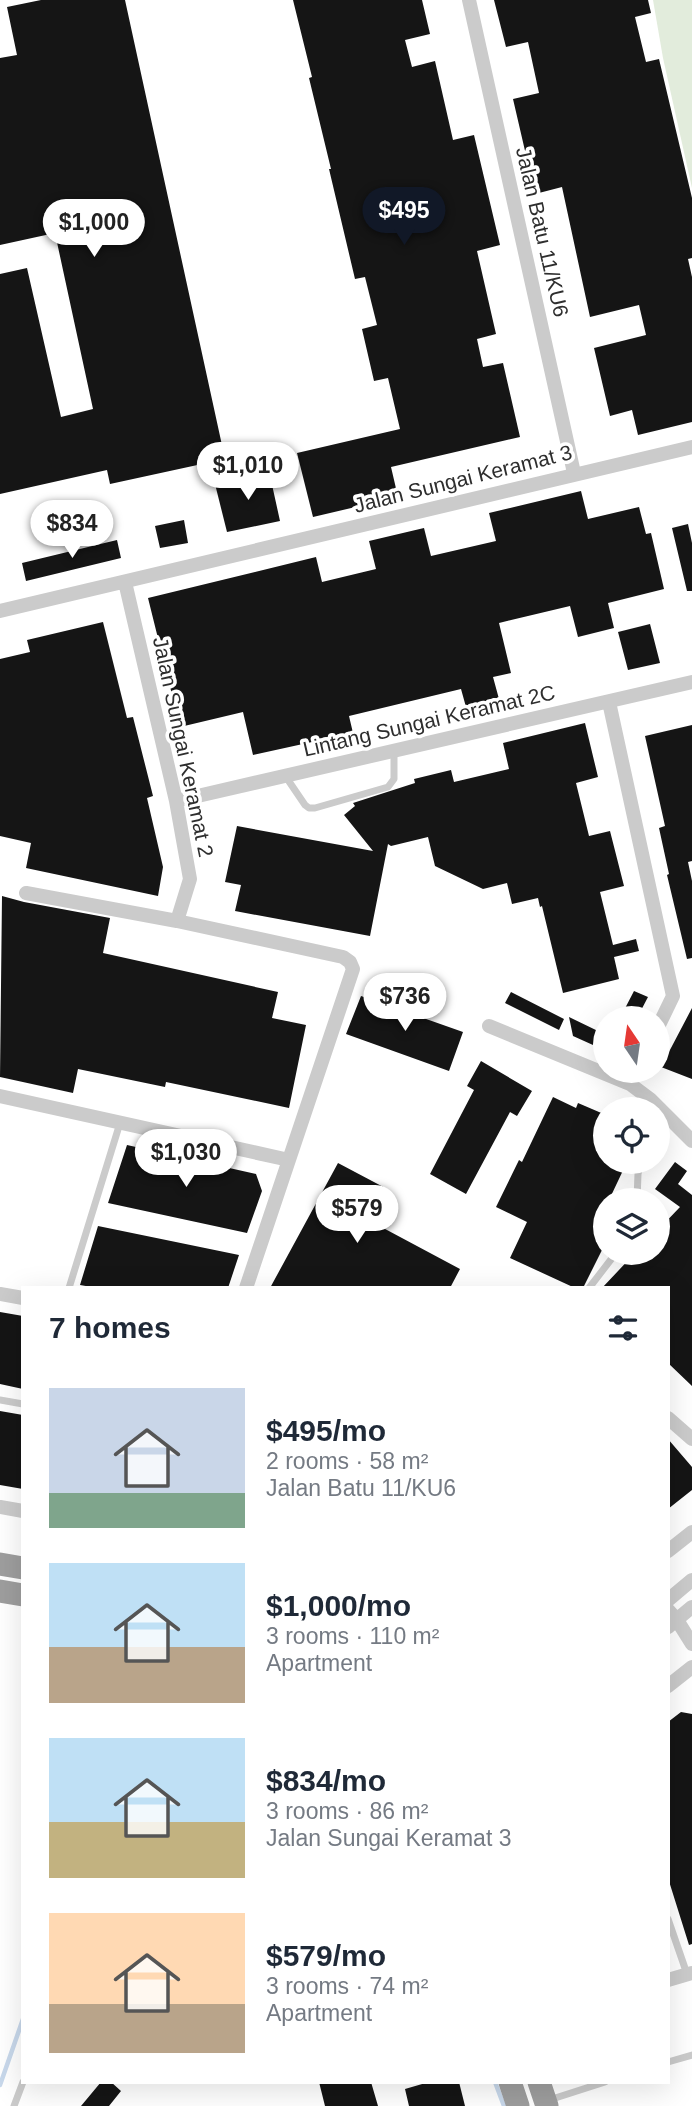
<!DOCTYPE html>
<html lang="en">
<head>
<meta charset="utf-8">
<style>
	:root { --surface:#fff; --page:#f2f2f3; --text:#1f2937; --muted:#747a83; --accent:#111827 }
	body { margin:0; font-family:Arial,sans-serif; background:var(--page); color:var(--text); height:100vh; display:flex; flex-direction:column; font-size:26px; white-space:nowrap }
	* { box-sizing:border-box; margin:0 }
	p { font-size:23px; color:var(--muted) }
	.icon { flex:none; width:38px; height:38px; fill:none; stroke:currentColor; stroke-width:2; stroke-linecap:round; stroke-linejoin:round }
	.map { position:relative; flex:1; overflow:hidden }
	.drawer { position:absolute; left:21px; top:1286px; width:649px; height:798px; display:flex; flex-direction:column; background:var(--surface); border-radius:0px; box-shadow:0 7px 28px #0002 }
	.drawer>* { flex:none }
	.needle { width:46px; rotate:347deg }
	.buttons { position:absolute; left:593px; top:1006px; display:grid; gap:14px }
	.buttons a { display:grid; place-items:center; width:77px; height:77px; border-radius:50%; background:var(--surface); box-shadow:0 7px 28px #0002; font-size:35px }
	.price { position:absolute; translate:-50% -60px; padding:0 16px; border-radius:24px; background:#fff; color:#222; font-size:23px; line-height:46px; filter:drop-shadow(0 2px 4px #0008) }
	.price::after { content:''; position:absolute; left:50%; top:42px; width:21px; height:16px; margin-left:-10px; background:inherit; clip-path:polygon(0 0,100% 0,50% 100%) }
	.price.active { background:var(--accent); color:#fff }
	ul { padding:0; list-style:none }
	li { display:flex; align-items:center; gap:21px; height:175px; padding:0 28px }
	li span { display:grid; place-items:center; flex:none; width:196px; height:140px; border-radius:0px; color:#555 }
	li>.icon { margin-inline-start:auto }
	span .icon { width:84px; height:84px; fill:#fffc; stroke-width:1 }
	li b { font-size:30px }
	h2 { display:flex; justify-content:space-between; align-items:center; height:84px; padding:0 28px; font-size:30px }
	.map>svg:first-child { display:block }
	.green { fill:#e2ecdc }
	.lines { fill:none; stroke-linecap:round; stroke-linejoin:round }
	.stream { stroke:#c8d8eb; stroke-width:4.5 }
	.building { fill:#151515 }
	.service { stroke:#cbcbcb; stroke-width:7 }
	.minor { stroke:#cbcbcb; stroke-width:14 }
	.trunk { stroke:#9e9e9e; stroke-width:23 }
	.labels { text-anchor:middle; stroke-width:7; stroke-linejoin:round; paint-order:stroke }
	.street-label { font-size:21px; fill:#2e2e2e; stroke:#fff }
</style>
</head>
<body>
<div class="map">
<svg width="692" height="2106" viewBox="0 0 692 2106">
	<rect width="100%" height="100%" fill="#fff"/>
	<path class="green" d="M 653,0 L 692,0 L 692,188 L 663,58 Z"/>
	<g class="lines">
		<path class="stream" d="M 495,2082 L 504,2106
			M 0,2085 L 23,2019"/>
	</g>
	<path class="building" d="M 41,0 L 125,0 L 225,459 L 110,484 L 107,470 L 0,494 L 0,274 L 27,268 L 61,417 L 93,409 L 55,233 L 0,245 L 0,58 L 17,55 L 7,7 Z
		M 293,0 L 422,0 L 430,34 L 405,40 L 412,67 L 435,61 L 453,140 L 474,135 L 500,245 L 477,251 L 496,334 L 477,339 L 483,367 L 503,363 L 520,437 L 391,467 L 398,497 L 313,517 L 297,453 L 400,429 L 388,378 L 374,381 L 362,329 L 377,325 L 365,277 L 355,279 L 329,169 L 331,169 L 309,78 L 312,77 Z
		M 494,0 L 648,0 L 651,13 L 635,17 L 646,62 L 659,59 L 692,198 L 692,258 L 688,259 L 692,277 L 692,422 L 638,435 L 632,410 L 610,416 L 594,348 L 646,335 L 639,305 L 590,317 L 562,187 L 535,194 L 513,99 L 539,93 L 528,42 L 506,47 Z
		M 269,471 L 280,521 L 227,532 L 215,484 Z
		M 581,491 L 588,519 L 639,507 L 646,534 L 651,533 L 664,589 L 608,603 L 614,628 L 578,637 L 570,606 L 499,623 L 511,673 L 493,677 L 499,699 L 466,707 L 461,689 L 349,716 L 353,733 L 253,755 L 243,712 L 180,727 L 148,598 L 316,557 L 322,582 L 376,569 L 369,541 L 424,528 L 431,556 L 496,541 L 489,513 Z
		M 184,520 L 188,543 L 160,548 L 155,526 Z
		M 688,524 L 692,543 L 692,591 L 687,591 L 672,528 Z
		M 117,540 L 121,558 L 26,581 L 22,563 Z
		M 103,622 L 127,718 L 133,717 L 153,796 L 147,798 L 163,867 L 158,896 L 26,868 L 31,843 L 0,836 L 0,659 L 30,652 L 27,640 Z
		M 650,624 L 660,663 L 628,670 L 618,632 Z
		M 585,723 L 598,777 L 576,783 L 589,836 L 610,831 L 624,886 L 600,892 L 613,945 L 636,939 L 639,951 L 614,957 L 619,979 L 563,993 L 542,906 L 540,907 L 538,898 L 512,904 L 507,883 L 483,889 L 435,866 L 428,837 L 391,846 L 388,844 L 370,936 L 235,911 L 241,885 L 225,882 L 237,826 L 373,851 L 344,815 L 355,806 L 353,803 L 415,783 L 414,779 L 451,770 L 454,782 L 509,769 L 503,743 Z
		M 692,725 L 692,861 L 688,862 L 692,881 L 692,958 L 687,959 L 667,875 L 669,874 L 659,828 L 665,826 L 645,736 Z
		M 2,896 L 24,902 L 110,918 L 103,953 L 278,992 L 272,1018 L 306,1025 L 289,1108 L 166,1082 L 165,1087 L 78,1069 L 73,1093 L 0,1077 Z
		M 634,991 L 648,997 L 637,1018 L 620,1018 Z
		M 511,992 L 564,1019 L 559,1030 L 505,1003 Z
		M 361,996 L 463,1032 L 449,1071 L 346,1034 Z
		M 692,1008 L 692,1079 L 661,1067 Z
		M 569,1017 L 600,1032 L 593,1045 L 573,1036 Z
		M 481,1061 L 532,1091 L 517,1116 L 510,1112 L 466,1194 L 430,1174 L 474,1090 L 467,1086 Z
		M 553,1097 L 576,1108 L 578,1103 L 606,1115 L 606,1162 L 627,1162 L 609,1200 L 606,1200 L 606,1242 L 583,1288 L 575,1288 L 510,1258 L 527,1222 L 496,1207 L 519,1160 L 522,1162 Z
		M 127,1145 L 256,1174 L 262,1191 L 247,1233 L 108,1203 Z
		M 675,1162 L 687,1171 L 678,1184 L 692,1195 L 692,1386 L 668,1363 L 668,1288 L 602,1288 L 635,1253 L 658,1253 L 658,1230 L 680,1207 L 655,1189 Z
		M 338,1163 L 389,1190 L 372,1222 L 460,1269 L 450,1288 L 270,1288 Z
		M 98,1226 L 239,1255 L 228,1288 L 97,1288 L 80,1285 Z
		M 0,1312 L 23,1316 L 23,1389 L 0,1384 Z
		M 0,1411 L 23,1415 L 23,1489 L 0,1485 Z
		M 668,1439 L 692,1467 L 692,1490 L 668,1509 Z
		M 681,1712 L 692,1714 L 692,1944 L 689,1945 L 668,1878 L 668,1722 Z
		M 101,2082 L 111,2082 L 121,2091 L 109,2106 L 81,2106 Z
		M 319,2082 L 371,2082 L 378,2106 L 325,2106 Z
		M 429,2082 L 459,2082 L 465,2106 L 409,2106 L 405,2089 Z"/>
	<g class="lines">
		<path class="service" d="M 286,777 L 305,805 L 309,808 L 315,808 L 388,787 L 394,779 L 394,751
			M 658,1127 L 666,1116
			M 637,1200 L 638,1174 L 641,1162
			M 69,1288 L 120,1123
			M 589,1288 L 616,1253
			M 0,1400 L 23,1404
			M 668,1919 L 687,1974
			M 668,2062 L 692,2055
			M 549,2100 L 605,2082
			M 14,2106 L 23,2082"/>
		<path class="minor" d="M 469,0 L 574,473
			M 125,582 L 176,801 L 190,879 L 177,921
			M 0,611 L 692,447
			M 609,702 L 673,996 L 658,1027
			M 176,801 L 692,682
			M 26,893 L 177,921 L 343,957 L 350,962 L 353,969 L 246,1288
			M 489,1026 L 630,1084 L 650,1099 L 692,1141
			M 0,1096 L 289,1160
			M 0,1294 L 23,1298
			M 668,1418 L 692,1439
			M 0,1507 L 23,1511
			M 668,1551 L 692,1532
			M 668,1600 L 692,1580
			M 668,1610 L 677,1620 L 692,1644
			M 668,1627 L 692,1607
			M 668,1686 L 692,1667
			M 668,1980 L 692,1973"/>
		<path class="trunk" d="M 0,1564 L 23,1568
			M 0,1591 L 23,1595
			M 510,2082 L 518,2106
			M 539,2082 L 547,2106"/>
	</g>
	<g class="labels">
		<g class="street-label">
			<text transform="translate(542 232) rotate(77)" y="7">Jalan Batu 11/KU6</text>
			<text transform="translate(463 479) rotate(-14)" y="7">Jalan Sungai Keramat 3</text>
			<text transform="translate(429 721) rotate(-13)" y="7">Lintang Sungai Keramat 2C</text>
			<text transform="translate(183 747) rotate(78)" y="7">Jalan Sungai Keramat 2</text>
		</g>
	</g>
</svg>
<div class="buttons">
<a><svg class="needle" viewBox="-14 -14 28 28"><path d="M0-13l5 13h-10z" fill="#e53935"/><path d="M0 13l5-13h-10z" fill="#747a83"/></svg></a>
<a><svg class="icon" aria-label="locate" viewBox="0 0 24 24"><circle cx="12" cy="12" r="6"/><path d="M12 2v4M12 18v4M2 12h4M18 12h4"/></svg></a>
<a><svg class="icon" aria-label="layers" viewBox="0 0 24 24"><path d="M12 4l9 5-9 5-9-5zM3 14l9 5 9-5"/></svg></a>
</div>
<b class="price active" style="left:404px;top:247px">$495</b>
<b class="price" style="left:94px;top:259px">$1,000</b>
<b class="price" style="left:248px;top:502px">$1,010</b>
<b class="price" style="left:72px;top:560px">$834</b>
<b class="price" style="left:405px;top:1033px">$736</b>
<b class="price" style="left:186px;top:1189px">$1,030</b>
<b class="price" style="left:357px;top:1245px">$579</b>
<section class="drawer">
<h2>7 homes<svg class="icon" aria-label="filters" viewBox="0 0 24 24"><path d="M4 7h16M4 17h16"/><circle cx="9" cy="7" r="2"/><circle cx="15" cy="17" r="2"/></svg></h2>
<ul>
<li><span style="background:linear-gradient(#c9d6e8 75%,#7fa58c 0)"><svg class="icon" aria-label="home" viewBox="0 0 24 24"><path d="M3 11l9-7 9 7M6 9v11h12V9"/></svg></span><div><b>$495/mo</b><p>2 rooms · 58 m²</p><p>Jalan Batu 11/KU6</p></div></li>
<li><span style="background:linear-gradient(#bfe0f5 60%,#b9a48a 0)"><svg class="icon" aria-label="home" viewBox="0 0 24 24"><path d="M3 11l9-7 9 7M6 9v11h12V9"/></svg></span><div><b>$1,000/mo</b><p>3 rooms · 110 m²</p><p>Apartment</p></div></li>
<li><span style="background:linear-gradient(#bfe0f5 60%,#c2b280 0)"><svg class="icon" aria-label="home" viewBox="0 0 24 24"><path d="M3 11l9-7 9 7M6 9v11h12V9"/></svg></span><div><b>$834/mo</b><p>3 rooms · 86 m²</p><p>Jalan Sungai Keramat 3</p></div></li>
<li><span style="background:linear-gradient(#ffd9b3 65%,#b9a48a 0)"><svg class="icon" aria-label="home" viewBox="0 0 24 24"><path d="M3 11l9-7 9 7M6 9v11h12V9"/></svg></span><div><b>$579/mo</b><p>3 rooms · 74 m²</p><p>Apartment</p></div></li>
</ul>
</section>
</div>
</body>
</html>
